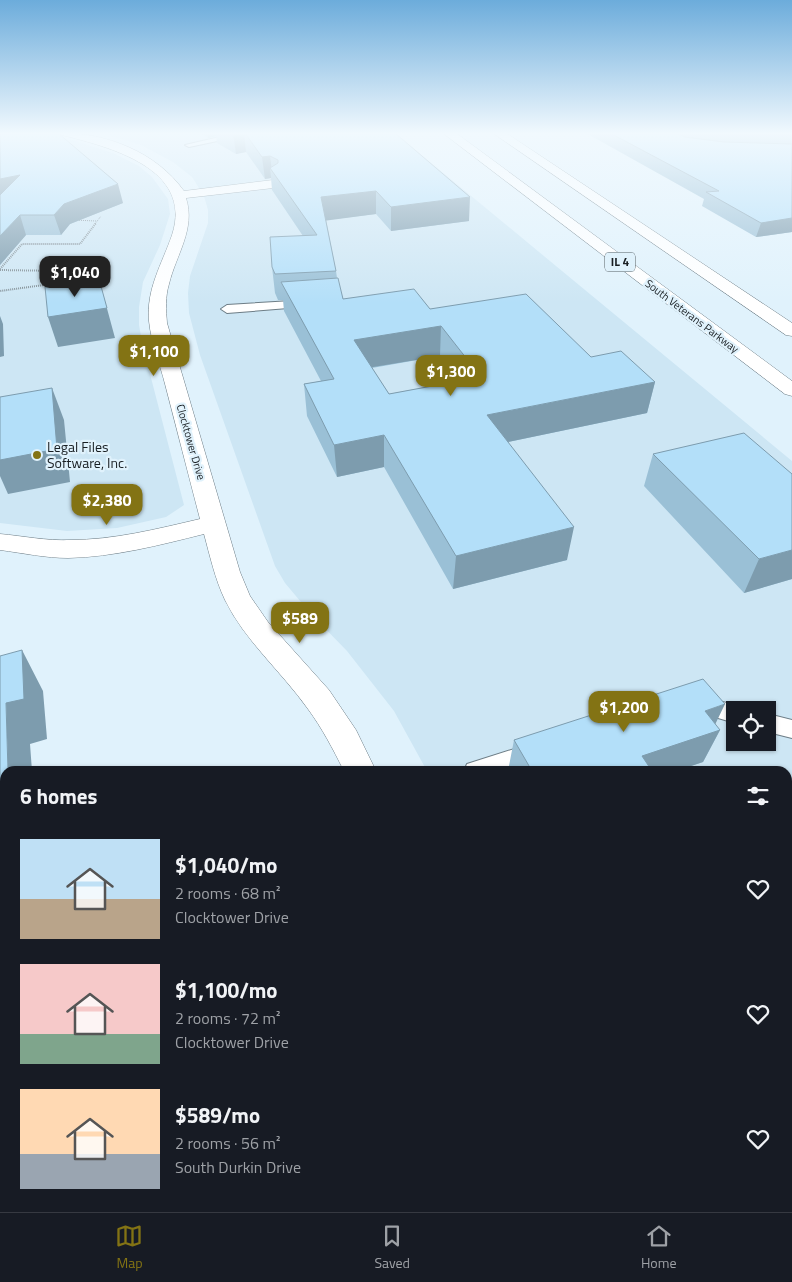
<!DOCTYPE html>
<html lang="en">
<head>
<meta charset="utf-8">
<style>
	:root { --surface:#171b24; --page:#242831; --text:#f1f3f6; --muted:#9ea1a6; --line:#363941; --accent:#837314 }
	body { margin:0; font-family:"Titillium Web",sans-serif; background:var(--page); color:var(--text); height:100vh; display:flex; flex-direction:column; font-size:19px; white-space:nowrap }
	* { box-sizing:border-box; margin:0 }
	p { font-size:16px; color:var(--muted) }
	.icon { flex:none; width:28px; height:28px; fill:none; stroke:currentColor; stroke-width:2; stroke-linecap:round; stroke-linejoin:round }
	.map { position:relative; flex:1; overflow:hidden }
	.details { position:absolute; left:0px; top:766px; width:792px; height:446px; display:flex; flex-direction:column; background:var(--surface); border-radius:15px 15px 0 0; box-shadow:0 1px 4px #0004 }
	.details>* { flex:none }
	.buttons { position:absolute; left:726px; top:701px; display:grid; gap:10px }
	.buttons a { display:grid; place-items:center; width:50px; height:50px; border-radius:0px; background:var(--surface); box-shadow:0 1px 4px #0004; font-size:25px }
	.price { position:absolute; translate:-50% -42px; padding:0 11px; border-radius:10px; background:var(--accent); color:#fff; font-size:16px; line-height:32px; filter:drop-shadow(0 1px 2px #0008) }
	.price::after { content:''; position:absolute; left:50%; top:30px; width:15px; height:11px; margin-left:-8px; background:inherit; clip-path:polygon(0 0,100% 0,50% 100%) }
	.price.current { background:#222; color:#fff }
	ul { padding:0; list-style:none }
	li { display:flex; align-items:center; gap:15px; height:125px; padding:0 20px }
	li span { display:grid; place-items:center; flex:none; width:140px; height:100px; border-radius:0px; color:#555 }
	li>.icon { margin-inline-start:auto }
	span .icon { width:60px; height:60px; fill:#fffc; stroke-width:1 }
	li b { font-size:21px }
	h2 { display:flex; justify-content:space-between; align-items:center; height:60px; padding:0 20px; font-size:21px }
	.dock { display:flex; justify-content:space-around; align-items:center; height:70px; border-top:1px solid var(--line); background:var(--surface); font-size:14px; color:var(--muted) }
	.dock a { display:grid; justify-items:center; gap:2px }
	.dock .current { color:var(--accent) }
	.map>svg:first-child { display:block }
	.built { fill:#cde6f4; fill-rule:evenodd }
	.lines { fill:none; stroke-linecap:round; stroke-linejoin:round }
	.lane-casing { stroke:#6d7d86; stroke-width:2 }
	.street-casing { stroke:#6d7d86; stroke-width:1 }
	.highway-casing { stroke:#6d7d86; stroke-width:1 }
	.path-far1 { stroke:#818e95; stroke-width:1; stroke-dasharray:1 1; stroke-linecap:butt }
	.path { stroke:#818e95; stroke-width:2; stroke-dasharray:1 1; stroke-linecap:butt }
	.lane { fill:#fff; fill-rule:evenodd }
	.street { fill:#fff; fill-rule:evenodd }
	.highway { fill:#fff; fill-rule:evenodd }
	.wall { fill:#9ac0d6; fill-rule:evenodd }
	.shaded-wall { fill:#7d9cae }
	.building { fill:#b3dff9; stroke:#7d9cae; fill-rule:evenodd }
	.poi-dot { fill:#837314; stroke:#e0f2fc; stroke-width:2 }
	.labels { text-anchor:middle; stroke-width:4.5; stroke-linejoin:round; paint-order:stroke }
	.far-street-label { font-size:11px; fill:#181e22; stroke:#e0f2fc }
	.shield { fill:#e0f2fc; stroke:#545e63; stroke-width:1 }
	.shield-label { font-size:12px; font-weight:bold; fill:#181e22 }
	.poi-label { font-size:14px; fill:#181e22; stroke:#e0f2fc; text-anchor:start }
</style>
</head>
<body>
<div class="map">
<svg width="792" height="1212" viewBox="0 0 792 1212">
	<rect width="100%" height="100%" fill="#e0f2fc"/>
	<path class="built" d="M 0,133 L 48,135 L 75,141 L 113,153 L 139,166 L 152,177 L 168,199 L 170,214 L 160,245 L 143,282 L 139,307 L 139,325 L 143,347 L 184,505 L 166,517 L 117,528 L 67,531 L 0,523 Z
		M 102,133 L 395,133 L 792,461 L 792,1212 L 633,1212 L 631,1208 L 788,1208 L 788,771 L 427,771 L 394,711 L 347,651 L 311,614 L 285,583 L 275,566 L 200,355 L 189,313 L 188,293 L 190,276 L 208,223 L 208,210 L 204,196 L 192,177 L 173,162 L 141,145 ZM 735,710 L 768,710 L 768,742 L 735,742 Z"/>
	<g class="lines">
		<defs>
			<path id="lane" d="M 237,133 L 255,133 L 189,147 L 185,145 Z
				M 309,300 L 315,304 L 313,306 L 227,313 L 221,309 L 227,305 Z
				M 698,696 L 735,705 L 744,710 L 735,710 L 735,723 L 691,710 L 687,704 L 691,698 Z
				M 768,714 L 792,720 L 792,738 L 768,732 Z
				M 533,743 L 541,745 L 544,752 L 541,759 L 504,771 L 464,771 L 467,764 Z"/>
			<path id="street" d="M 61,133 C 107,133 156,152 184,191 L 273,180 L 279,184 L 273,188 L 186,198 C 196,229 176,255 169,284 C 165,297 166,310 167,323 L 240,572 L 250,596 L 268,622 L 329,690 L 356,730 L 376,771 L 344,771 C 333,749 322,728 308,709 C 281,671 245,641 225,600 C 215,579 210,556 204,534 C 160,545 114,557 68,558 C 46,558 23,553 0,550 L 0,534 C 23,536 46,541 70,540 C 114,540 157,529 200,519 C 188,474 177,429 165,384 C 160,364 151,342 149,321 C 146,289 162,264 172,235 C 194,168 109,147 62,135 Z
				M 509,1208 L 557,1208 L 559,1212 L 511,1212 Z"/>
			<path id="highway" d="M 443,133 L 456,133 L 792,381 L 792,396 L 785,394 Z
				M 493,133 L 506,133 L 792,323 L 792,336 L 786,335 Z"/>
		</defs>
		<use href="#lane" class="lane-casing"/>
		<use href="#street" class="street-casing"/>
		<use href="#highway" class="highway-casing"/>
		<path class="path-far1" d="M 73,220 L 96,221
			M 95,224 L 101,216"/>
		<path class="path" d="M 0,269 L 22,244 L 80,244 L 96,223
			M 0,270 L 60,271 L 51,284 L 0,291"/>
		<use href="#lane" class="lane"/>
		<use href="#street" class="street"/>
		<use href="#highway" class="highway"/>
	</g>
	<path class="wall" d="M 0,133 L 123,203 L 70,224 L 61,235 L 26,235 L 0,265 Z
		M 200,133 L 395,133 L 469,221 L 391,231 L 376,214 L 326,220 L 336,271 L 337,278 L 343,299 L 430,309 L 591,357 L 655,382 L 647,413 L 508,442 L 567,560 L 453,589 L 384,467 L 337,477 L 307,416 L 304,384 L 321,381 L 284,311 L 283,300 L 278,300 L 275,293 L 272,267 L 303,236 L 272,190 L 271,178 L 265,179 L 246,152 L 236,154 L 217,143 L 216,136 L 208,138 ZM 440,356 L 458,381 L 389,394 L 372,368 Z
		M 586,133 L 792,133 L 792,232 L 756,237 L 702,206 L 704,199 Z
		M 653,454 L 792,474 L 792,579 L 744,593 L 644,486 Z
		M 715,724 L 720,730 L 703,762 L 676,771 L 508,771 L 514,740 Z
		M 724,1208 L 788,1208 L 792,1212 L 727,1212 Z"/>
	<path class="shaded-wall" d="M 207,133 L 215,133 L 216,136 L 208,138 Z
		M 233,133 L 244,133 L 246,152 L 236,154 Z
		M 270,156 L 272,171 L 270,168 L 271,178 L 265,179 L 262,157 Z
		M 20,175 L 0,199 L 0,179 Z
		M 118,184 L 123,203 L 70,224 L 61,235 L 54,215 L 64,204 Z
		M 376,191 L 376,214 L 323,221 L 321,197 Z
		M 470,197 L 469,221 L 391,231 L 391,207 Z
		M 20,215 L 26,235 L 0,265 L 0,236 Z
		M 792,218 L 792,232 L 756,237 L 761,223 Z
		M 99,279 L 115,338 L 58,347 L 48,317 Z
		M 0,316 L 3,324 L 4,356 L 0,357 Z
		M 441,326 L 440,356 L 355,370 L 354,340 Z
		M 655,382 L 647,413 L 484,447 L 487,415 Z
		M 52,388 L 64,420 L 70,482 L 8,494 L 0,476 L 0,460 Z
		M 384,435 L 384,467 L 337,477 L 334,445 Z
		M 574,527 L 567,560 L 453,589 L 456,556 Z
		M 792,550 L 792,579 L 744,593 L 759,559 Z
		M 22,650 L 43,691 L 47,739 L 30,744 L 32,771 L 8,771 L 6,703 Z
		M 725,704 L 711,733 L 720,730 L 703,762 L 676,771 L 636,771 L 642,756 L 705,711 Z
		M 16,1208 L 51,1208 L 51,1212 L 16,1212 Z"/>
	<path class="building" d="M 0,133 L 58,133 L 118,184 L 64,204 L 54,215 L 20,215 L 0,236 L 0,195 L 20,175 L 0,179 Z
		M 245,133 L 395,133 L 470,197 L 391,207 L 376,191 L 321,197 L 336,271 L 275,274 L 272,267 L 270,237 L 317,235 L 270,168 L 278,163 L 278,160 L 270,156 L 262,157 Z
		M 610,133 L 676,133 L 685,137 L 724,142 L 792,144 L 792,218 L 761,223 L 706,192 L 719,191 Z
		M 338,278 L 343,299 L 414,289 L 430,309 L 526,294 L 591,357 L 621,351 L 655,382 L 487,415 L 574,527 L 456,556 L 384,435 L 334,445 L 304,384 L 334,379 L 281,282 ZM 441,326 L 481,377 L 389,394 L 354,340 Z
		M 99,279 L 107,308 L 48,317 L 45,287 Z
		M 52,388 L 57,449 L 0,460 L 0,397 Z
		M 744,433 L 792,474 L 792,550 L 759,559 L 653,454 Z
		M 22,650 L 24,699 L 6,703 L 8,771 L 5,771 L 5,1208 L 16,1208 L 16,1212 L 0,1212 L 0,656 Z
		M 703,679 L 725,704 L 705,711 L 720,730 L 642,756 L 650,768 L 639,771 L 532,771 L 514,740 Z
		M 792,1092 L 792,1212 L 760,1212 L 757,1208 L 788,1208 L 788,1095 Z"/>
	<linearGradient id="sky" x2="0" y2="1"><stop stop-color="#6cacdb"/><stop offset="0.44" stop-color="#f1f9fe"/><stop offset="1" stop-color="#f1f9fe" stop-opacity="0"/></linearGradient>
	<rect width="792" height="303" fill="url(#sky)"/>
	<circle class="poi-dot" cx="37" cy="455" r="5"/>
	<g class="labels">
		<g class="far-street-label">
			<text transform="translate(692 316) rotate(37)" y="4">South Veterans Parkway</text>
			<text transform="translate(191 442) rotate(74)" y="4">Clocktower Drive</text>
		</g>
		<rect class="shield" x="605" y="252.5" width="30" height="19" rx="4"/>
		<g class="shield-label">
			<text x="620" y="266">IL 4</text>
		</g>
		<g class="poi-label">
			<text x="47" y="452">Legal Files<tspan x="47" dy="16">Software, Inc.</tspan></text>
		</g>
	</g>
</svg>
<div class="buttons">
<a><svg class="icon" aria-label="locate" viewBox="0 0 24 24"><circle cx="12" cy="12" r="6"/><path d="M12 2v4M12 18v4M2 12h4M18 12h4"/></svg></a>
</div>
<b class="price current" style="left:75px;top:298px">$1,040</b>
<b class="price" style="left:154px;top:377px">$1,100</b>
<b class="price" style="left:451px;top:397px">$1,300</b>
<b class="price" style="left:107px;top:526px">$2,380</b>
<b class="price" style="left:300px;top:644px">$589</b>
<b class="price" style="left:624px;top:733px">$1,200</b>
<section class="details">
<h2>6 homes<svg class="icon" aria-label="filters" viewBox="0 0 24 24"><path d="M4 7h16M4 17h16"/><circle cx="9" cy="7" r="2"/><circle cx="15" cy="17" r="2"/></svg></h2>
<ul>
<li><span style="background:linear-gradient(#bfe0f5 60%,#b9a48a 0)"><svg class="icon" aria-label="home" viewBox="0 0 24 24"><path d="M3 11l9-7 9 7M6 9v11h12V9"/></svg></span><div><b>$1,040/mo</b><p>2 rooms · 68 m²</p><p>Clocktower Drive</p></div><svg class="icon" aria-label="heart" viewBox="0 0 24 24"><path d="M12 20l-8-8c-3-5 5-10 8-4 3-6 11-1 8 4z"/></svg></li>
<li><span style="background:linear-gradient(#f6c9c9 70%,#7fa58c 0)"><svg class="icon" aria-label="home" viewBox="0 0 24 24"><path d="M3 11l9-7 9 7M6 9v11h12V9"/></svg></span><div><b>$1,100/mo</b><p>2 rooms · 72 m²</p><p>Clocktower Drive</p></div><svg class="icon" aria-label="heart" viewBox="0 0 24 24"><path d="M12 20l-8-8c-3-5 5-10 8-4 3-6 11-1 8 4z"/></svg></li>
<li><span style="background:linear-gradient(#ffd9b3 65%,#9aa5b1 0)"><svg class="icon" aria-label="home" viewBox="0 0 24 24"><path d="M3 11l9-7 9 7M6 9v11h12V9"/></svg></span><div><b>$589/mo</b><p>2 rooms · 56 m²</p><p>South Durkin Drive</p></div><svg class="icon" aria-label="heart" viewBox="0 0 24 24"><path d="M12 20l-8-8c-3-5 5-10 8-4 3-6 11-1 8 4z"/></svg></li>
</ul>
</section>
</div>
<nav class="dock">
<a class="current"><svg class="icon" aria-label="map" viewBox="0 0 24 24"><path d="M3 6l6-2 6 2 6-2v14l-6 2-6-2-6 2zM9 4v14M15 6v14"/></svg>Map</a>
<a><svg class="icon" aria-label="saved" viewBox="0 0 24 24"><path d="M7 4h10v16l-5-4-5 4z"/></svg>Saved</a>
<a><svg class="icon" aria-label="home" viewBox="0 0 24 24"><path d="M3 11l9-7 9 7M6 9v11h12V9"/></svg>Home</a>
</nav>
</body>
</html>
